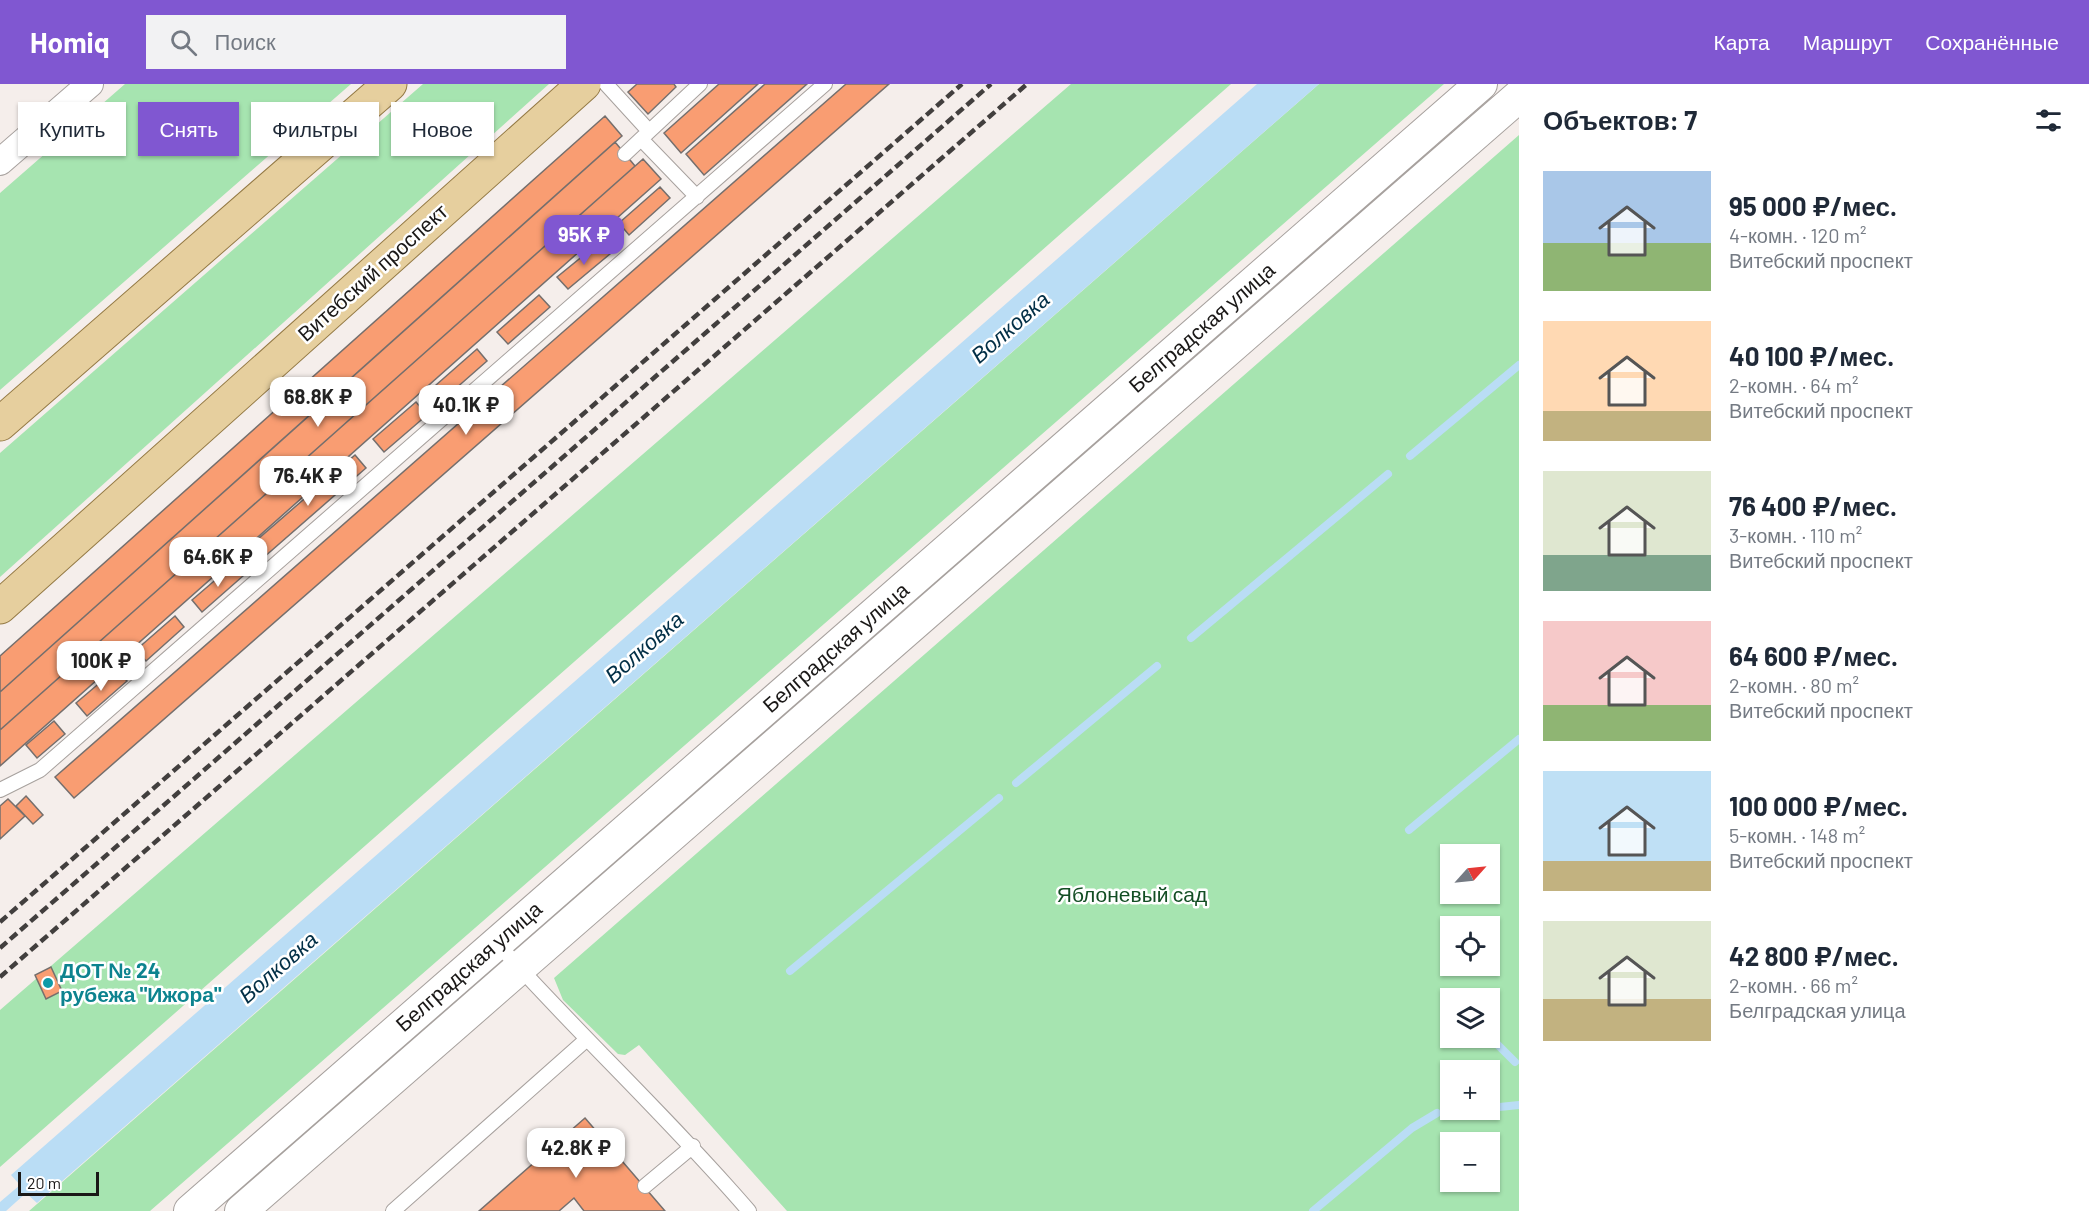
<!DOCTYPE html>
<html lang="ru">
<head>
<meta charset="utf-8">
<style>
	:root { --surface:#fff; --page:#f2f2f3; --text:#1f2937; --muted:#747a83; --accent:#8057d1 }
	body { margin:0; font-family:Barlow,sans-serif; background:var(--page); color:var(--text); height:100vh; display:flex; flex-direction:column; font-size:22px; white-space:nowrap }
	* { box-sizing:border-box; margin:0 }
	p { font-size:20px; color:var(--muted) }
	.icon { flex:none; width:33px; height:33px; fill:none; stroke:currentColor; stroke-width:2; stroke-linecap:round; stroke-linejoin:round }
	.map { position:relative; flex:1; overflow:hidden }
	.drawer { display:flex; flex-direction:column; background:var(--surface); width:570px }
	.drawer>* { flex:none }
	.top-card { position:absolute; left:18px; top:18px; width:570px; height:54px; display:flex; gap:12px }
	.needle { width:39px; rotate:63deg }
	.fabs { position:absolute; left:1440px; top:760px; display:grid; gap:12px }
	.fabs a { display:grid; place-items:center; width:60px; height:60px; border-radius:0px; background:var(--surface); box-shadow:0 2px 4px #0004; font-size:30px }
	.scale { position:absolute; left:18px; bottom:15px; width:81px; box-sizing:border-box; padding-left:6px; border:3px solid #1a1817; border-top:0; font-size:16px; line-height:21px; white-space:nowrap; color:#1a1817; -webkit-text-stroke:4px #fff; paint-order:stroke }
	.price { position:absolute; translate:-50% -51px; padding:0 14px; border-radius:12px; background:#fff; color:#222; font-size:20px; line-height:39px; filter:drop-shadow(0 2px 3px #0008) }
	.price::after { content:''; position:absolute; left:50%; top:36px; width:18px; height:14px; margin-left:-9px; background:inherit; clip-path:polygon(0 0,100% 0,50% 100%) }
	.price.current { background:var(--accent); color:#fff }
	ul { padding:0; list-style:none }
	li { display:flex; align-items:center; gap:18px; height:150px; padding:0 24px }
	li span { display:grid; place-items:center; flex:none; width:168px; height:120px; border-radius:0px; color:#555 }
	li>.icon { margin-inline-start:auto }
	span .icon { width:72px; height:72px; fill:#fffc; stroke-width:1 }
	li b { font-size:26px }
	h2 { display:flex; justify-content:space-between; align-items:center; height:72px; padding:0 24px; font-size:26px }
	.chip { padding:0 21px; border-radius:0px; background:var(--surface); box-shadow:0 2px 4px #0004; font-size:21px; line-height:54px }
	.chip.current { background:var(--accent); color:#fff }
	header { display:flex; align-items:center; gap:36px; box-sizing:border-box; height:84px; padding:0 30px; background:var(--accent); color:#fff }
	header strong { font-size:28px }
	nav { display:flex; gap:33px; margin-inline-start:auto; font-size:21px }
	.search { width:420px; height:54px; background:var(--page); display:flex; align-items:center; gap:15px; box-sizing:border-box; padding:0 21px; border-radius:0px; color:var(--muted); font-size:22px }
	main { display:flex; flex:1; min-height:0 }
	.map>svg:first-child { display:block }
	.green { fill:#a6e4b0; fill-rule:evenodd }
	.water { fill:#baddf5 }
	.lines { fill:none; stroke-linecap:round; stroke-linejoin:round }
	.stream { stroke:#baddf5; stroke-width:8 }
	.building { fill:#f99d72; stroke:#756f6d; stroke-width:1.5 }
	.service-casing { stroke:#a7a19e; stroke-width:16 }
	.minor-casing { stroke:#a7a19e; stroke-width:28 }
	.tertiary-casing { stroke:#a7a19e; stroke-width:34 }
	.primary-casing { stroke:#947a45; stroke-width:35 }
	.service { stroke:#fff; stroke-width:14 }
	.minor { stroke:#fff; stroke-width:26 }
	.tertiary { stroke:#fff; stroke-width:32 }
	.primary { stroke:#e6cf9e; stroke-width:33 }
	.rail { stroke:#423f3e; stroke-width:4.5; stroke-dasharray:9 4.5; stroke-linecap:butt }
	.culture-dot { fill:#0f9aa8; stroke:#fff; stroke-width:2 }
	.labels { text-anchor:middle; stroke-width:5; stroke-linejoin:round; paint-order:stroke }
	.street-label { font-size:21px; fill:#1a1817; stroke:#fff }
	.park-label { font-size:21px; fill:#134e24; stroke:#fff }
	.culture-label { font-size:21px; font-weight:bold; fill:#0d838f; stroke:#fff; text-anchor:start }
	.water-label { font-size:22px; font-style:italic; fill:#022f46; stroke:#fff }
</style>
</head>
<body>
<header>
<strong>Homiq</strong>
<div class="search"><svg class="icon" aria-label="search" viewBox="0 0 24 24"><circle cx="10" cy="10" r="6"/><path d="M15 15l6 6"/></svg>Поиск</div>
<nav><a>Карта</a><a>Маршрут</a><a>Сохранённые</a></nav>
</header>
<main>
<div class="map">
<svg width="1519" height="1127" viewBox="0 0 1519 1127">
	<rect width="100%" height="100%" fill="#f5eeeb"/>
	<path class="green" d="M 125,0 L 351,0 L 0,306 L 0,109 Z
		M 423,0 L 549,0 L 0,493 L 0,369 Z
		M 1071,0 L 1231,0 L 0,1083 L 0,926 Z
		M 1319,0 L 1444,0 L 150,1127 L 29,1127 Z
		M 1519,51 L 1519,1127 L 787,1127 L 639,961 L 625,971 L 618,970 L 563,916 L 554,894 ZM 1450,771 L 1490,771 L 1490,810 L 1450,810 ZM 1450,843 L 1490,843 L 1490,882 L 1450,882 ZM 1450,915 L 1490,915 L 1490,954 L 1450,954 ZM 1450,987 L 1490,987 L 1490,1026 L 1450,1026 ZM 1450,1059 L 1490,1059 L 1490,1098 L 1450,1098 Z"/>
	<path class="water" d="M 1257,0 L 1319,0 L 37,1119 L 26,1109 L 6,1127 L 0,1127 L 0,1118 L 20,1101 L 11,1091 Z"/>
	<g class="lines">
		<path class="stream" d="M 1410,372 L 1519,281
			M 1191,554 L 1388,390
			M 1016,699 L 1157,582
			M 1409,746 L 1519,655
			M 790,887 L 999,714
			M 1490,953 L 1515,978
			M 1490,1024 L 1519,1021
			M 1458,1026 L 1464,1026
			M 1313,1127 L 1412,1044 L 1437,1029"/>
	</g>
	<path class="building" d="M 637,0 L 674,0 L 676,3 L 648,30 L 628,8 Z
		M 719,0 L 758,0 L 681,69 L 664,49 Z
		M 765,0 L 807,0 L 704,91 L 686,70 Z
		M 846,0 L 889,0 L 74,714 L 55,693 Z
		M 605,32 L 622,52 L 0,608 L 0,572 Z
		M 615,58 L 635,82 L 0,646 L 0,608 Z
		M 643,75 L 661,95 L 0,682 L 0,646 Z
		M 660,103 L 670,114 L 629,151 L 619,139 Z
		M 600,158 L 610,170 L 568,205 L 557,193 Z
		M 539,211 L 550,223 L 508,260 L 497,248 Z
		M 477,265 L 487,277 L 446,313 L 436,301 Z
		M 416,318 L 427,331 L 384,368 L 373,355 Z
		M 355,371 L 366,384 L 263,474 L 251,461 Z
		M 234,480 L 243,492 L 202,528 L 192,516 Z
		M 175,532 L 184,543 L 146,577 L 136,566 Z
		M 116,585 L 127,597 L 87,632 L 76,619 Z
		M 54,637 L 65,650 L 37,674 L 26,661 Z
		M 26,712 L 43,731 L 33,740 L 16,722 Z
		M 8,715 L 25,732 L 0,755 L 0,722 Z
		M 51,883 L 62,907 L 46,915 L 35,891 Z
		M 585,1034 L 665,1127 L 584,1127 L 574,1114 L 559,1127 L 479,1127 Z"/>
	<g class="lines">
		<defs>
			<path id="service" d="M 606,0 L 648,46
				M 625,70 L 641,55
				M 697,113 L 641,55 L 700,0
				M 0,706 L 40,686 L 825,0
				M 497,859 C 579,951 669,1034 749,1127
				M 645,1102 L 693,1062
				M 393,1127 L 587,955"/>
			<path id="minor" d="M 0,78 L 90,0"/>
			<path id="tertiary" d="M 190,1127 L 1481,0
				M 241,1127 L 1519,12"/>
			<path id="primary" d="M 0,340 L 390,0
				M 0,523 L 584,0"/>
		</defs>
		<use href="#service" class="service-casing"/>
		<use href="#minor" class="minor-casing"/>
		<use href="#tertiary" class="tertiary-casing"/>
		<use href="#primary" class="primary-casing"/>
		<use href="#service" class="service"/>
		<use href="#minor" class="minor"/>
		<use href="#tertiary" class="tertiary"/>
		<use href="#primary" class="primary"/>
		<path class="rail" d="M 0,838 L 962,0
			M 0,864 L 991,0
			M 0,893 L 1027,0"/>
	</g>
	<circle class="culture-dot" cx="48" cy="899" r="6"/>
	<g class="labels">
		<g class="street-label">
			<text transform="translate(373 189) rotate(-42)" y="7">Витебский проспект</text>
			<text transform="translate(1202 244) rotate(-41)" y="7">Белградская улица</text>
			<text transform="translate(836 564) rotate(-41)" y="7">Белградская улица</text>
			<text transform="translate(469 883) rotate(-41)" y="7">Белградская улица</text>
		</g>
		<g class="park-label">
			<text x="1132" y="818">Яблоневый сад</text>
		</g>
		<g class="culture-label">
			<text x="60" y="894">ДОТ № 24<tspan x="60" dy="24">рубежа "Ижора"</tspan></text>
		</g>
		<g class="water-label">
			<text transform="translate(1010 243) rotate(-41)" y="8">Волковка</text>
			<text transform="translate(644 563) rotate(-41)" y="8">Волковка</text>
			<text transform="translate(278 883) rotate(-41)" y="8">Волковка</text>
		</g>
	</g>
</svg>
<div class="fabs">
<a><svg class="needle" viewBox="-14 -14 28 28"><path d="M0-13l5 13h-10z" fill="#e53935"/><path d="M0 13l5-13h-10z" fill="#747a83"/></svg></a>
<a><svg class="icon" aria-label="locate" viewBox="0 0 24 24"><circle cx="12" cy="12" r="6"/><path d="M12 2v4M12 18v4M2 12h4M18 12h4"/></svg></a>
<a><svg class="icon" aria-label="layers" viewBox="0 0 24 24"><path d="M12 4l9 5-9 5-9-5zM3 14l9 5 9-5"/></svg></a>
<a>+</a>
<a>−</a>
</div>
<div class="scale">20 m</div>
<b class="price current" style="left:584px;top:182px">95K ₽</b>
<b class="price" style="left:318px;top:344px">68.8K ₽</b>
<b class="price" style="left:466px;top:352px">40.1K ₽</b>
<b class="price" style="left:308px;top:423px">76.4K ₽</b>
<b class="price" style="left:218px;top:504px">64.6K ₽</b>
<b class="price" style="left:101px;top:608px">100K ₽</b>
<b class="price" style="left:576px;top:1095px">42.8K ₽</b>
<div class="top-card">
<a class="chip">Купить</a>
<a class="chip current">Снять</a>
<a class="chip">Фильтры</a>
<a class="chip">Новое</a>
</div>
</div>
<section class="drawer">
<h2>Объектов: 7<svg class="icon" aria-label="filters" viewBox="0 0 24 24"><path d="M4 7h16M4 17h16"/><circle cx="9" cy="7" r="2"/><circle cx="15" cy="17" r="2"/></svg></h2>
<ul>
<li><span style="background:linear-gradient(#a9c7e8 60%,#8fb573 0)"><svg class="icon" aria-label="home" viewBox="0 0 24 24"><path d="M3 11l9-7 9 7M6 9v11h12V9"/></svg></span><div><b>95 000 ₽/мес.</b><p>4-комн. · 120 m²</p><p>Витебский проспект</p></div></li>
<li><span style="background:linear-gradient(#ffd9b3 75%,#c2b280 0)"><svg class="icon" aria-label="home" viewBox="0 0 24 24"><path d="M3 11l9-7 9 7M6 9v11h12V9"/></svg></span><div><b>40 100 ₽/мес.</b><p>2-комн. · 64 m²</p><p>Витебский проспект</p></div></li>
<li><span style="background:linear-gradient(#dfe7d0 70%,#7fa58c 0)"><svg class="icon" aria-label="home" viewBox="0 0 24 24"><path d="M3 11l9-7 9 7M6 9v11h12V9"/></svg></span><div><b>76 400 ₽/мес.</b><p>3-комн. · 110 m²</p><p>Витебский проспект</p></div></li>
<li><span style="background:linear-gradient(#f6c9c9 70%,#8fb573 0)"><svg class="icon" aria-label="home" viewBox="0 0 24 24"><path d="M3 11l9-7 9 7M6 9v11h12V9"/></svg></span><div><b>64 600 ₽/мес.</b><p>2-комн. · 80 m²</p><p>Витебский проспект</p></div></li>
<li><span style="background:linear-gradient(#bfe0f5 75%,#c2b280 0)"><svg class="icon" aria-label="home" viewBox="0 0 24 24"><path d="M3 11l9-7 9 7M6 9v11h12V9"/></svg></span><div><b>100 000 ₽/мес.</b><p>5-комн. · 148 m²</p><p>Витебский проспект</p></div></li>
<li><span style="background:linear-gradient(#dfe7d0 65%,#c2b280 0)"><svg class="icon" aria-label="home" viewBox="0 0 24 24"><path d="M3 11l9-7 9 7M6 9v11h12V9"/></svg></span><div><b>42 800 ₽/мес.</b><p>2-комн. · 66 m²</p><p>Белградская улица</p></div></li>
</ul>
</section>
</main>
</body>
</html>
